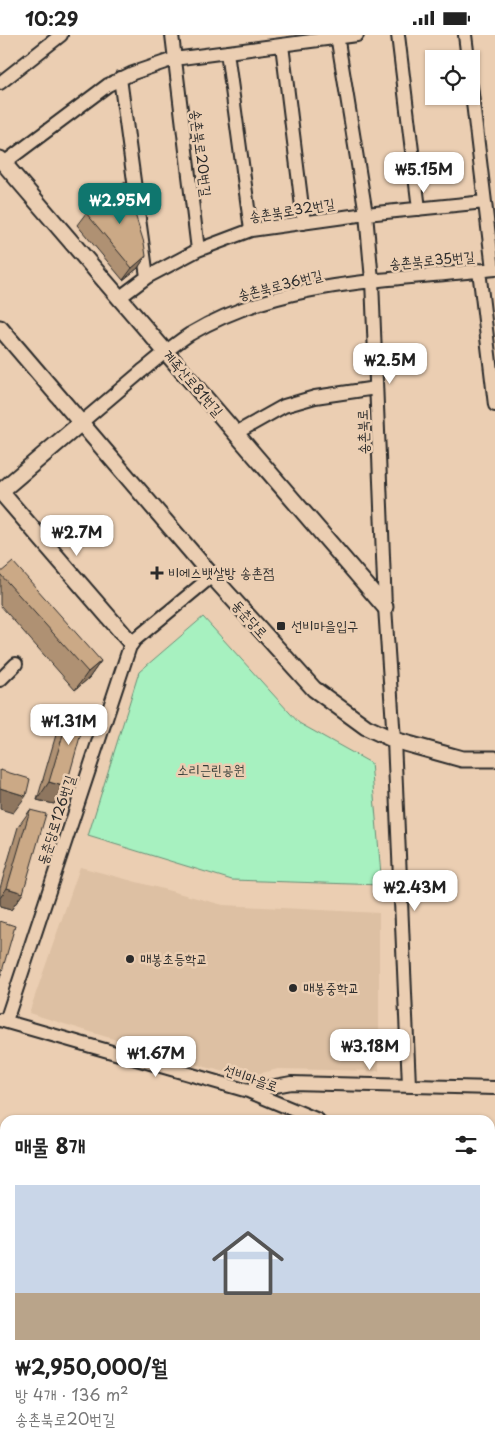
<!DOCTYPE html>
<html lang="ko">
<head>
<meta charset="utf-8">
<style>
	:root { --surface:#fff; --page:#f6f6f6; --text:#222; --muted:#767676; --accent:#0f766e }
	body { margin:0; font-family:"Playpen Sans","Poor Story",sans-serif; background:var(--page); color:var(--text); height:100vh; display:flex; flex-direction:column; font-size:19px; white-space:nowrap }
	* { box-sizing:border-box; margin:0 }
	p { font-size:16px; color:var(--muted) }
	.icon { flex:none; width:28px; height:28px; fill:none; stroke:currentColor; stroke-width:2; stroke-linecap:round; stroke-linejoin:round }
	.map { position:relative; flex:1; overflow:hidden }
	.details { position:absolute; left:0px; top:1080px; width:495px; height:335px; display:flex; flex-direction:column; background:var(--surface); border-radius:15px 15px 0 0; box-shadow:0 1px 4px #0004 }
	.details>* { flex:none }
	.tools { position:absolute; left:425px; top:15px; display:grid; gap:10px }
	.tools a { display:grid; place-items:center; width:55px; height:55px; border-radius:0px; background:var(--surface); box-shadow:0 1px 4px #0004; font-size:25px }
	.price { position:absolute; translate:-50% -42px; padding:0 11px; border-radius:10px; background:#fff; color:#222; font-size:16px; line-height:32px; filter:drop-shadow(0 1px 2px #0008) }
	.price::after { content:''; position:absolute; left:50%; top:30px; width:15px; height:11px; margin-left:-8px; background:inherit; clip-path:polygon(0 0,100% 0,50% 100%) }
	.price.active { background:var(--accent); color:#fff }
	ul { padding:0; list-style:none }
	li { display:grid; align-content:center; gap:10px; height:265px; padding:0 15px }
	li span { display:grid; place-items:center; height:155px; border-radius:0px; color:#555 }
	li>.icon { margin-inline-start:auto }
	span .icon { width:90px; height:90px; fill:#fffc; stroke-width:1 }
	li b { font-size:21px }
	h2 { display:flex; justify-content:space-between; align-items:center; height:60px; padding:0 15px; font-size:21px }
	.status { display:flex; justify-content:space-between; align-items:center; height:35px; padding:0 25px; background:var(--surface); direction:ltr }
	.status svg { height:14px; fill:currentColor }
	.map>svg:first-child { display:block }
	.built { fill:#ddc0a3 }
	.green { fill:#a7f1c0; stroke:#698e76 }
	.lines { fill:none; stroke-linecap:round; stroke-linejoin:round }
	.minor-casing { stroke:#2b2b2b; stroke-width:16 }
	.major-casing { stroke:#2b2b2b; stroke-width:19 }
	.highway-casing { stroke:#2b2b2b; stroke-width:21 }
	.minor { stroke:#ebceb2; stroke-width:12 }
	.major { stroke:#ebceb2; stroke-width:15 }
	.highway { stroke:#ebceb2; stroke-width:18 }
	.wall { fill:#af9173; stroke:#2b2b2b }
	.shaded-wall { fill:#8e765e; stroke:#2b2b2b }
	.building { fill:#cba986; stroke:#2b2b2b }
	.poi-dot { fill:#2b2b2b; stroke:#ebceb2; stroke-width:2 }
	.labels { text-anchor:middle; stroke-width:5; stroke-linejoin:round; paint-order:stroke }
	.street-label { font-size:14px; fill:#2b2b2b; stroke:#ebceb2 }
	.poi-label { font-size:14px; fill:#2b2b2b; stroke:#ebceb2; text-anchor:start }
	.park-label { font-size:14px; fill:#373f3a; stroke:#ebceb2 }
</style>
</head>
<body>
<div class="status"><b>10:29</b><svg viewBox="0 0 49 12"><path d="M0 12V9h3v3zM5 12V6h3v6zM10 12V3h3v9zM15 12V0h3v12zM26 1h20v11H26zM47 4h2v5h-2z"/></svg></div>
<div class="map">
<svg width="495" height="1415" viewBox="0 0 495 1415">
	<rect width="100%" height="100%" fill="#ebceb2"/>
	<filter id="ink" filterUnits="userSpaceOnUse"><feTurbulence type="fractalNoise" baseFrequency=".02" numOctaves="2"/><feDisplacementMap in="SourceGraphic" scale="10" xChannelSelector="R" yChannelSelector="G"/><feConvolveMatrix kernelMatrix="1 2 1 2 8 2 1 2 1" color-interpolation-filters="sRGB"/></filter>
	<g filter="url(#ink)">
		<path class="built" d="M 80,832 L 223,870 L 379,878 L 379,1036 L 278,1034 L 245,1042 L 194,1029 L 29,978 Z"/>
		<path class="green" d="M 203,582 L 299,688 L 371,728 L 382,850 L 232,845 L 88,801 L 139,637 Z
			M 5,1316 L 5,1370 L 0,1372 L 0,1319 Z
			M 490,1372 L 495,1374 L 495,1415 L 193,1415 L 188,1410 L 490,1410 Z"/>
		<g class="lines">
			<defs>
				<path id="minor" d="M 172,0 L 198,215
					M 337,0 L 366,179 L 372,245 L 385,572 L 394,705 L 409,1050
					M 398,0 L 419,174
					M 465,0 L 468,24
					M 282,10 L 304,188
					M 227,17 L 251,195
					M 120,43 L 147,242
					M 0,48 L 61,0
					M 471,51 L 493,234
					M 4,128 L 108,50 L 133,38 L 174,24 L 357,0
					M 479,235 L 495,370
					M 119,263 L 147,242 L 198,215 L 251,195 L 366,179 L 485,167
					M 82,387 C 102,370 122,353 142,336 C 158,323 173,310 190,299 C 282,244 392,246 495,234
					M 236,398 L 284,371 L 315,362 L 376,353
					M 0,645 L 16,629
					M 0,985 L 248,1056 L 318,1085
					M 6,986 L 131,608 L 212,541
					M 248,1056 L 291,1048 L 495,1053
					M 490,1167 L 495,1169
					M 0,1281 L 5,1274"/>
				<path id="major" d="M 0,124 L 385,572
					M 0,293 L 212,541 L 314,654 L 366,692 L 394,705 L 462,724 L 495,724
					M 0,456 L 131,608
					M 0,457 L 82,387"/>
				<path id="highway" d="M 0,1109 L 5,1110
					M 0,1127 L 5,1128
					M 490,1289 L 495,1292
					M 490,1309 L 495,1312"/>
			</defs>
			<use href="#minor" class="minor-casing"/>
			<use href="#major" class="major-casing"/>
			<use href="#highway" class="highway-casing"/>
			<use href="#minor" class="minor"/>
			<use href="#major" class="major"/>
			<use href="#highway" class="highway"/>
		</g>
		<path class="wall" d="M 86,178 L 146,221 L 138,233 L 123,245 L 77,190 Z
			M 0,538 L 101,626 L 89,643 L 75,655 L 0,570 Z
			M 72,669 L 66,752 L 54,769 L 37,765 L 60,686 Z
			M 30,775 L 23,858 L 11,875 L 0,872 L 0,853 L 18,792 Z"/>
		<path class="shaded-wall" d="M 146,221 L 138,233 L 123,245 L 132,233 Z
			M 101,626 L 89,643 L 75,655 L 88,637 Z
			M 49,747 L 66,752 L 54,769 L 37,765 Z
			M 0,753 L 26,761 L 13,778 L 0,774 Z
			M 7,853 L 23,858 L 11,875 L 0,872 L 0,863 Z"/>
		<path class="building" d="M 125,147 L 144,208 L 146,221 L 132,233 L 86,178 Z
			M 13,527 L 101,626 L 88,637 L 0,539 L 0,538 Z
			M 72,669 L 88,673 L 66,752 L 49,747 Z
			M 0,735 L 30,744 L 26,761 L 0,753 Z
			M 30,775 L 46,779 L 23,858 L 7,853 Z
			M 0,886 L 15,891 L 0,943 Z"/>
	</g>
	<g class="poi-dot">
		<path d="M154.5 530.5h5v5h5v5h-5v5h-5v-5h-5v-5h5z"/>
		<rect x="276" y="586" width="10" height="10" rx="2.5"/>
		<circle cx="130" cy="924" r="5"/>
		<circle cx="293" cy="953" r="5"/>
	</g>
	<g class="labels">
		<g class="street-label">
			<text transform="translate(201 118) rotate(83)" y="5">송촌북로20번길</text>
			<text transform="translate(292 175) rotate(-9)" y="5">송촌북로32번길</text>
			<text transform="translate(432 225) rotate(-5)" y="5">송촌북로35번길</text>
			<text transform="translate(280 250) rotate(-14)" y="5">송촌북로36번길</text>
			<text transform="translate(193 348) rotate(49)" y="5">계족산로81번길</text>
			<text transform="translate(363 397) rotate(-92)" y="5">송촌북로</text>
			<text transform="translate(250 584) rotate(48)" y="5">동춘당로</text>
			<text transform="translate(56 785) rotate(-72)" y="5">동춘당로126번길</text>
			<text transform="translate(251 1043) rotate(19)" y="5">선비마을로</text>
		</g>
		<g class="poi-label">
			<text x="168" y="543">비에스뱃살방 송촌점</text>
			<text x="291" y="596">선비마을입구</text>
			<text x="140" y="929">매봉초등학교</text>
			<text x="303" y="958">매봉중학교</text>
		</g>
		<g class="park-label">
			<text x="211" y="740">소리근린공원</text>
		</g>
	</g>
</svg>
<div class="tools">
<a><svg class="icon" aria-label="locate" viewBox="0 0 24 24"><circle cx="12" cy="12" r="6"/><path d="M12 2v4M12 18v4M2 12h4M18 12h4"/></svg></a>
</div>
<b class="price" style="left:424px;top:159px">₩5.15M</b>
<b class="price active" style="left:120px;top:190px">₩2.95M</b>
<b class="price" style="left:390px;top:350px">₩2.5M</b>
<b class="price" style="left:77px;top:522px">₩2.7M</b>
<b class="price" style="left:69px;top:711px">₩1.31M</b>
<b class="price" style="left:415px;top:877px">₩2.43M</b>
<b class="price" style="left:370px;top:1036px">₩3.18M</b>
<b class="price" style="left:156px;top:1043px">₩1.67M</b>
<section class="details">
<h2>매물 8개<svg class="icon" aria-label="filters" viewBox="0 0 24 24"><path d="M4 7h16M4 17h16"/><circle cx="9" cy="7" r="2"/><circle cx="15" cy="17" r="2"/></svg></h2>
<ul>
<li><span style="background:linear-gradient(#c9d6e8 70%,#b9a48a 0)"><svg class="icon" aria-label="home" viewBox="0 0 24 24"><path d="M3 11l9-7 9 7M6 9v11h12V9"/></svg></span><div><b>₩2,950,000/월</b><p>방 4개 · 136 m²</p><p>송촌북로20번길</p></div></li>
</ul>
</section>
</div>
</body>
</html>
